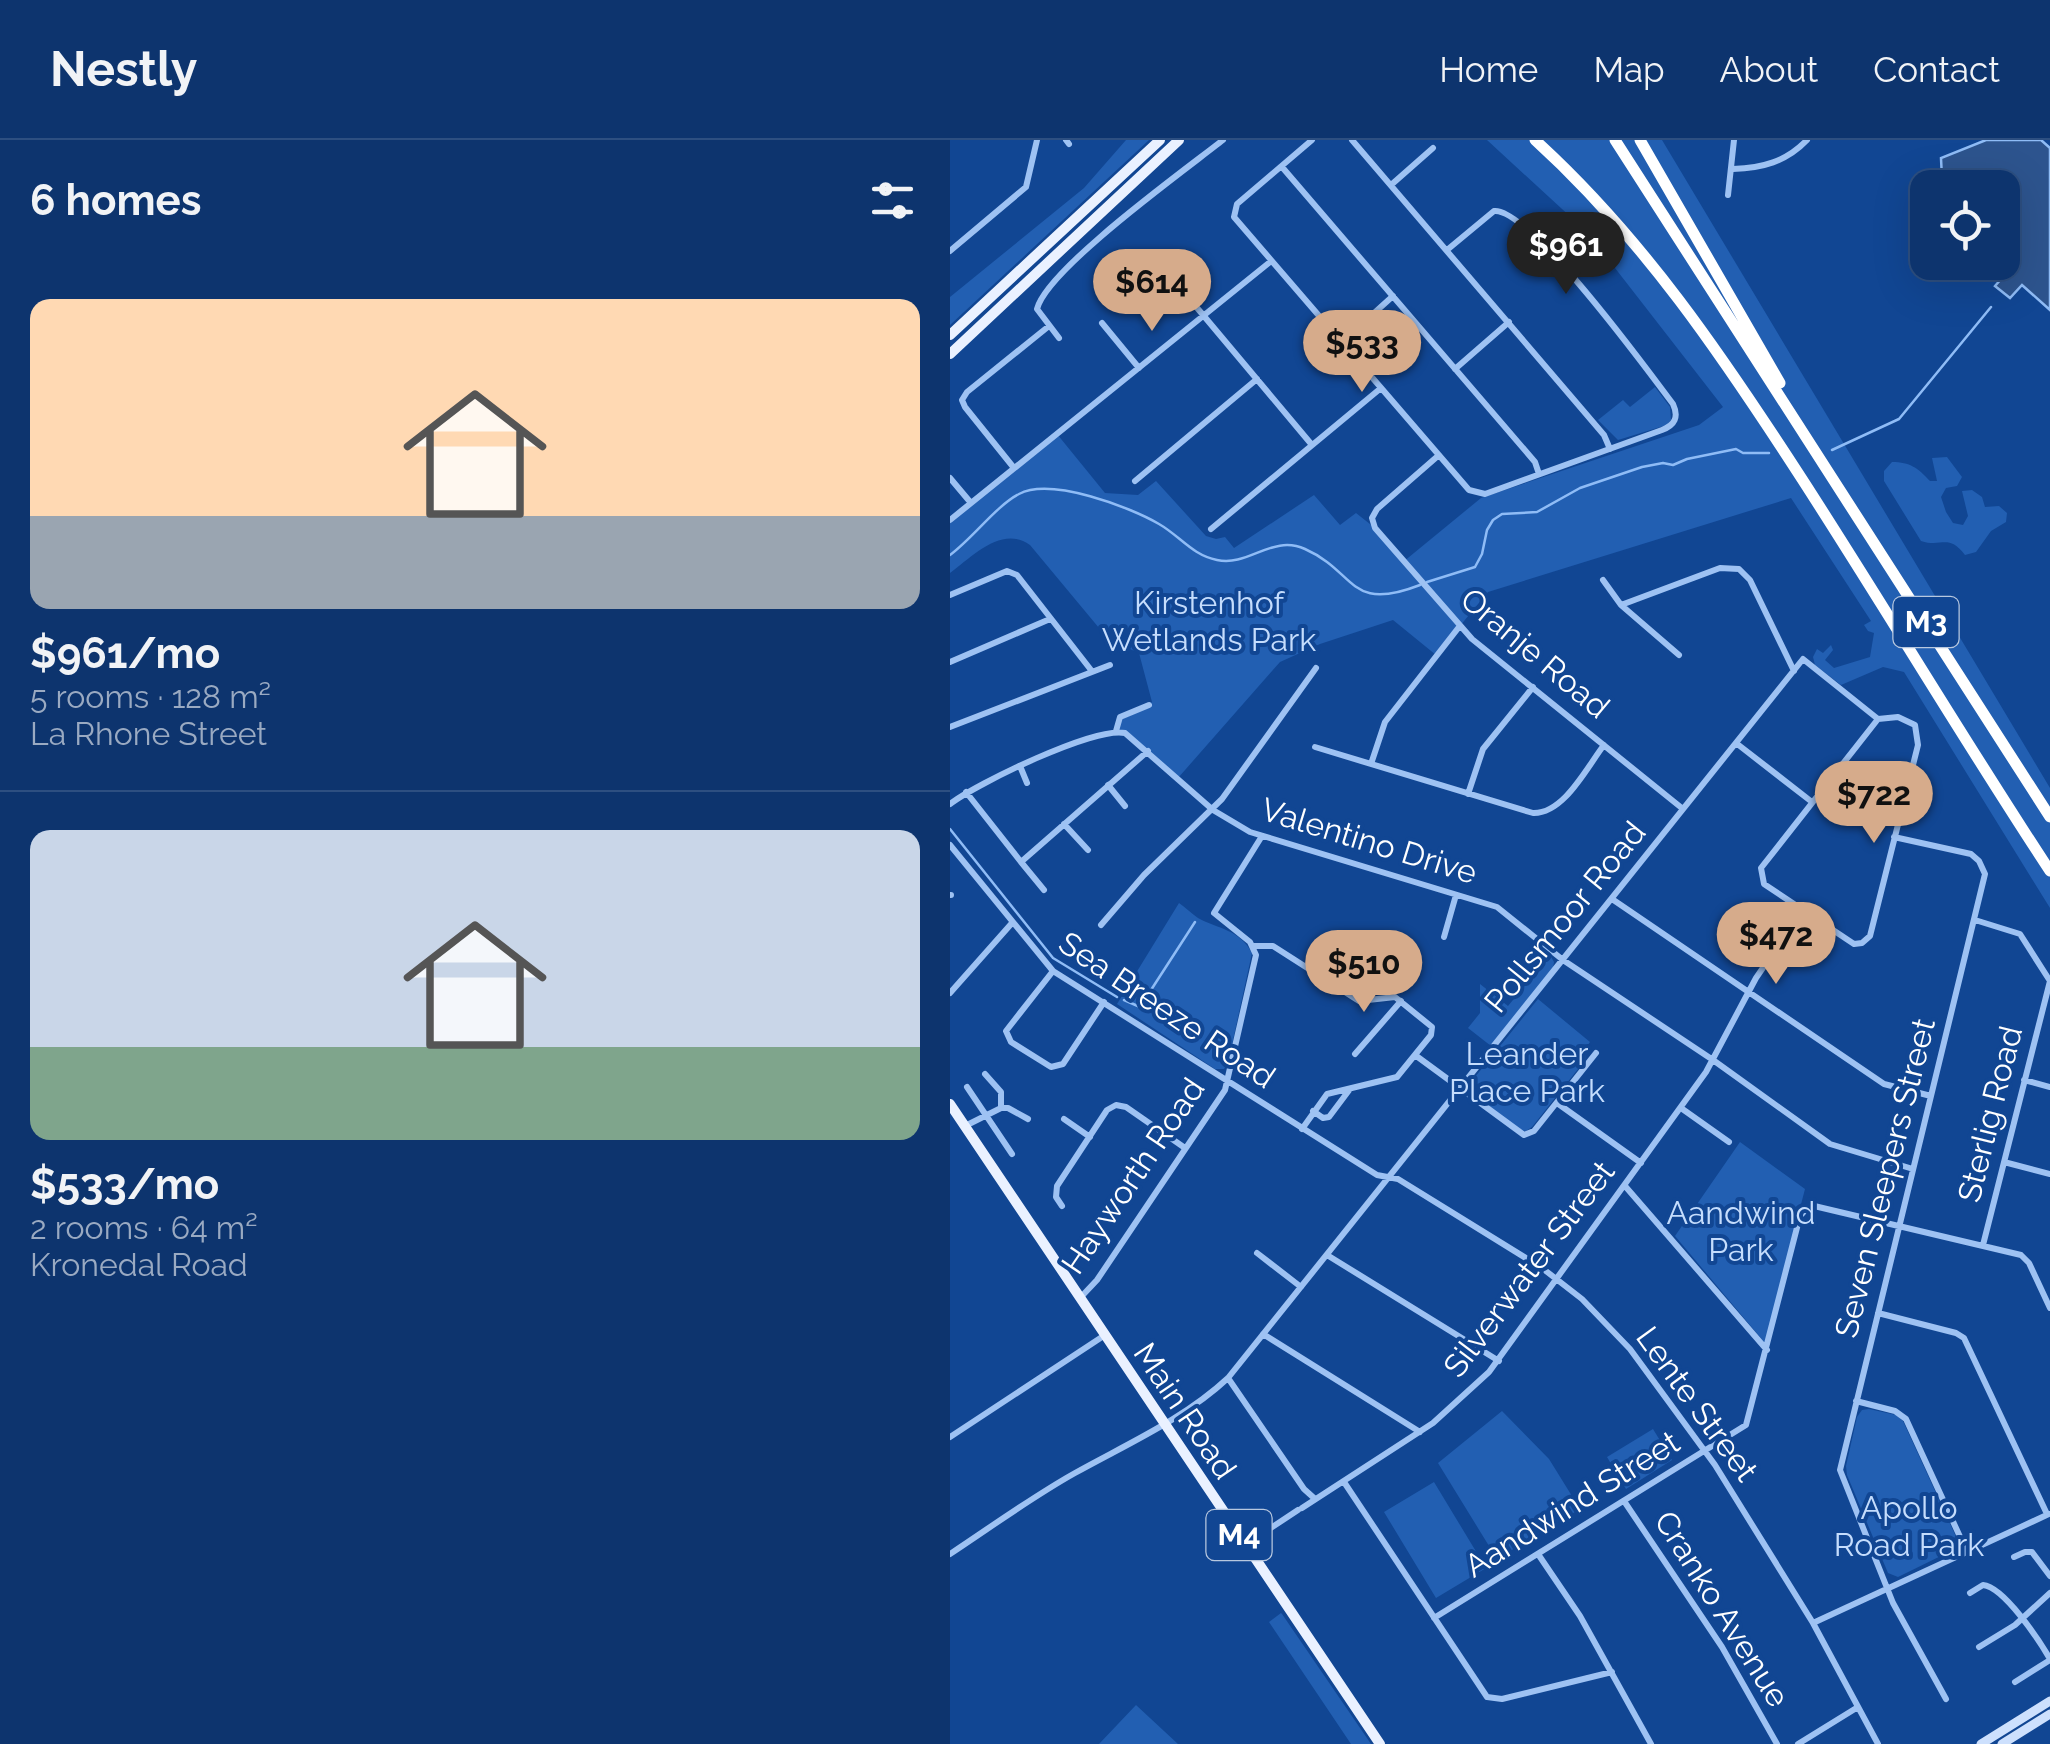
<!DOCTYPE html>
<html lang="en">
<head>
<meta charset="utf-8">
<style>
	:root { --surface:#0d346e; --page:#1b3f76; --text:#f1f3f6; --muted:#9aaac2; --line:#2d4f81; --accent:#d6ab8b }
	body { margin:0; font-family:Raleway,sans-serif; background:var(--page); color:var(--text); height:100vh; display:flex; flex-direction:column; font-size:38px; white-space:nowrap }
	* { box-sizing:border-box; margin:0 }
	p { font-size:32px; color:var(--muted) }
	.icon { flex:none; width:55px; height:55px; fill:none; stroke:currentColor; stroke-width:2; stroke-linecap:round; stroke-linejoin:round }
	.map { position:relative; flex:1; overflow:hidden }
	.panel { display:flex; flex-direction:column; background:var(--surface); width:950px }
	.panel>* { flex:none }
	.controls { position:absolute; left:960px; top:30px; display:grid; gap:20px }
	.controls a { display:grid; place-items:center; width:110px; height:110px; border-radius:20px; background:var(--surface); box-shadow:0 10px 40px #0002,0 0 0 2px var(--line); font-size:50px }
	.price { position:absolute; translate:-50% -85px; padding:0 22px; border-radius:35px; background:var(--accent); color:#111; font-size:32px; line-height:65px; filter:drop-shadow(0 2px 5px #0008) }
	.price::after { content:''; position:absolute; left:50%; top:60px; width:30px; height:22px; margin-left:-15px; background:inherit; clip-path:polygon(0 0,100% 0,50% 100%) }
	.price.current { background:#222; color:#fff }
	ul { padding:0; list-style:none }
	li { display:grid; align-content:center; gap:20px; height:530px; padding:0 30px }
	li+li { border-top:2px solid var(--line) }
	li span { display:grid; place-items:center; height:310px; border-radius:20px; color:#555 }
	li>.icon { margin-inline-start:auto }
	span .icon { width:180px; height:180px; fill:#fffc; stroke-width:1 }
	li b { font-size:42px }
	h2 { display:flex; justify-content:space-between; align-items:center; height:120px; padding:0 30px; font-size:42px }
	header { display:flex; align-items:center; gap:60px; box-sizing:border-box; height:140px; padding:0 50px; background:var(--surface); border-bottom:2px solid var(--line) }
	header strong { font-size:48px }
	nav { display:flex; gap:55px; margin-inline-start:auto; font-size:35px }
	main { display:flex; flex:1; min-height:0 }
	.map>svg:first-child { display:block }
	.green { fill:#225fb2 }
	.water { fill:#2d548e; stroke:#8fbcf6; stroke-width:2.5 }
	.lines { fill:none; stroke-linecap:round; stroke-linejoin:round }
	.stream { stroke:#8fbcf6; stroke-width:2.5 }
	.street { stroke:#9ec2f3; stroke-width:6 }
	.secondary { stroke:#cde0fd; stroke-width:9 }
	.primary { stroke:#eaf1ff; stroke-width:10 }
	.highway { stroke:#fff; stroke-width:11 }
	.labels { text-anchor:middle; stroke-width:8; stroke-linejoin:round; paint-order:stroke }
	.shield { fill:#114693; stroke:#b8c8df; stroke-width:2.5 }
	.shield-label { font-size:30px; font-weight:bold; fill:#fff }
	.park-label { font-size:32px; fill:#c5ddfd; stroke:#114693 }
	.street-label { font-size:32px; fill:#fff; stroke:#114693 }
</style>
</head>
<body>
<header>
<strong>Nestly</strong>
<nav><a>Home</a><a>Map</a><a>About</a><a>Contact</a></nav>
</header>
<main>
<section class="panel">
<h2>6 homes<svg class="icon" aria-label="filters" viewBox="0 0 24 24"><path d="M4 7h16M4 17h16"/><circle cx="9" cy="7" r="2"/><circle cx="15" cy="17" r="2"/></svg></h2>
<ul>
<li><span style="background:linear-gradient(#ffd9b3 70%,#9aa5b1 0)"><svg class="icon" aria-label="home" viewBox="0 0 24 24"><path d="M3 11l9-7 9 7M6 9v11h12V9"/></svg></span><div><b>$961/mo</b><p>5 rooms · 128 m²</p><p>La Rhone Street</p></div></li>
<li><span style="background:linear-gradient(#c9d6e8 70%,#7fa58c 0)"><svg class="icon" aria-label="home" viewBox="0 0 24 24"><path d="M3 11l9-7 9 7M6 9v11h12V9"/></svg></span><div><b>$533/mo</b><p>2 rooms · 64 m²</p><p>Kronedal Road</p></div></li>
</ul>
</section>
<div class="map">
<svg width="1100" height="1604" viewBox="0 0 1100 1604">
	<rect width="100%" height="100%" fill="#114693"/>
	<path class="green" d="M 176,0 L 199,0 L 0,185 L 0,157 L 134,48 Z
		M 537,0 L 712,0 L 1100,648 L 1100,768 L 954,532 L 933,527 L 891,545 L 865,525 L 863,517 L 867,509 L 873,513 L 881,505 L 883,510 L 875,520 L 884,528 L 920,517 L 924,493 L 918,491 L 914,485 L 921,481 L 841,358 L 538,452 L 486,515 L 443,480 L 370,504 L 330,522 L 228,638 L 182,597 L 166,591 L 167,581 L 202,562 L 189,513 L 159,500 L 80,405 C 52,385 23,416 0,433 L 0,380 L 107,294 L 155,353 L 188,355 L 206,341 L 256,396 L 266,399 L 275,397 L 284,408 L 364,355 L 390,385 L 406,373 L 425,388 L 453,422 L 531,358 L 749,285 L 773,267 L 637,92 Z
		M 705,247 L 720,267 L 721,280 L 717,285 L 668,300 L 648,280 L 673,260 L 680,267 Z
		M 997,317 L 1012,337 L 1007,346 L 996,348 L 991,357 L 996,372 L 1003,383 L 1013,385 L 1018,376 L 1012,351 L 1022,350 L 1032,357 L 1035,367 L 1049,366 L 1057,373 L 1056,382 L 1041,391 L 1026,412 L 1015,415 C 998,393 992,408 971,401 L 934,341 L 934,331 L 942,322 C 960,322 968,328 980,341 L 987,341 L 982,318 Z
		M 229,763 C 235,767 242,774 248,778 C 268,789 289,789 302,813 L 278,923 L 274,929 L 265,929 L 167,864 Z
		M 600,815 L 604,822 L 603,828 L 541,906 L 518,888 L 530,873 L 530,844 L 558,866 Z
		M 588,859 L 640,902 L 635,909 L 636,919 L 582,987 L 576,991 L 568,990 L 524,955 L 521,942 Z
		M 790,1002 L 855,1049 L 815,1203 L 725,1096 Z
		M 919,1269 L 946,1275 L 953,1281 L 1007,1399 L 1001,1411 L 948,1437 L 938,1433 L 897,1335 L 896,1326 L 907,1277 L 912,1270 Z
		M 552,1271 L 599,1319 L 630,1369 L 547,1419 L 488,1323 Z
		M 703,1289 L 722,1320 L 676,1349 L 657,1317 Z
		M 484,1342 L 536,1428 L 486,1458 L 434,1372 Z
		M 331,1473 L 332,1474 L 421,1604 L 401,1604 L 319,1482 Z
		M 186,1565 L 228,1604 L 149,1604 Z"/>
	<path class="water" d="M 1036,0 L 1091,0 L 1100,8 L 1100,170 L 1072,145 L 1060,158 L 1045,146 L 1058,131 L 1050,123 L 1052,122 L 1052,48 L 999,47 L 992,39 L 991,18 Z"/>
	<g class="lines">
		<path class="stream" d="M 882,310 L 949,279 L 1041,167
			M 0,415 C 23,398 46,366 69,354 C 101,337 180,367 209,384 C 230,396 242,415 267,420 C 299,427 322,394 355,409 C 407,432 398,473 470,445
			M 477,442 L 525,427 L 532,414 L 537,390 L 543,380 L 552,374 L 587,372 L 630,348 L 692,327 L 713,323 L 723,325 L 737,319 L 786,309 L 793,313 L 819,313
			M 0,689 L 103,818 L 167,857
			M 174,860 L 190,867 L 245,782"/>
		<path class="street" d="M 116,0 L 119,4
			M 362,0 L 287,64 L 284,77 L 519,350 L 535,354 L 712,290 C 725,285 729,277 723,264 C 698,231 579,67 544,71 L 497,110
			M 402,0 L 654,295 L 660,309
			M 332,27 L 585,322 L 589,334
			M 783,29 C 812,28 836,22 857,0
			M 441,45 L 483,8
			M 778,55 L 784,0
			M 0,111 L 76,47 L 87,0
			M 217,132 L 362,305
			M 152,183 L 189,228
			M 109,198 L 87,169 C 97,129 235,30 273,0
			M 392,202 L 443,156
			M 505,229 L 559,182
			M 489,315 L 427,369 L 422,378 L 425,388 L 522,499 L 733,669
			M 64,328 L 15,267 L 12,260 L 17,252 L 99,186
			M 0,338 L 21,363
			M 185,341 L 307,239
			M 0,380 L 320,122
			M 261,389 L 431,248
			M 653,440 L 671,465 L 729,515
			M 0,455 L 57,431 L 67,435 L 141,530
			M 671,465 L 770,428 L 789,429 L 800,440 L 844,531
			M 0,522 L 100,479
			M 948,577 L 965,585 L 968,605 L 920,796 L 912,803 L 904,804 L 814,744 L 811,728 L 928,579 Z
			M 0,587 L 160,525
			M 166,591 L 170,577 L 199,565
			M 786,603 L 862,662
			M 365,607 L 583,673 C 614,674 637,627 654,605
			M 421,624 L 435,582 L 509,487
			M 70,626 L 77,643
			M 158,645 L 175,666
			M 16,652 L 71,722 L 198,611
			M 518,654 L 533,609 L 583,547
			M 0,664 C 26,644 145,586 175,593 L 263,670 L 300,692 L 547,767 L 613,820 L 763,920 L 880,1004 L 963,1029
			M 114,684 L 138,710
			M 944,697 L 1021,714 L 1029,721 L 1035,734 L 890,1330 L 943,1463 L 996,1559
			M 0,705 L 103,831 L 427,1035 L 448,1039 L 592,1128 L 632,1159 L 680,1209 L 765,1325 L 863,1483 L 928,1604
			M 71,722 L 94,750
			M 0,755 L 1,755
			M 662,759 L 934,944 L 981,956
			M 1025,780 L 1070,794 L 1100,841 L 1033,1105
			M 151,785 L 194,735 L 272,659 L 366,528
			M 494,797 L 506,755
			M 303,806 L 323,806 L 409,861 L 445,857 L 482,887 L 481,895 L 447,937 L 377,954 L 352,989
			M 103,831 L 56,891 L 61,902 L 101,927 L 113,924 L 154,862
			M 0,853 L 62,783
			M 405,914 L 451,861
			M 465,915 L 574,995 L 584,991 L 646,913
			M 1074,940 L 1100,947
			M 17,947 L 62,1014
			M 607,963 L 691,1023
			M 51,968 L 58,968 L 78,979
			M 731,968 L 779,1002
			M 363,971 L 373,978 L 379,977 L 400,949
			M 114,979 L 140,997
			M 15,986 L 51,968 L 51,952 L 35,934
			M 1054,1022 L 1100,1034
			M 675,1046 L 817,1210
			M 112,1066 L 106,1057 L 107,1046 L 157,970 L 166,965 L 176,967 L 235,1008
			M 307,1113 L 351,1147
			M 377,1115 L 549,1221
			M 131,1157 L 147,1140 L 275,950 L 306,815 L 300,802 L 264,773 L 312,696
			M 928,1173 L 1006,1193 L 1014,1198 L 1097,1374
			M 313,1194 L 470,1292
			M 278,1238 L 354,1349 L 364,1358
			M 906,1261 L 945,1271 L 956,1279 L 1017,1412
			M 0,1297 L 155,1195
			M 394,1342 L 537,1557 L 552,1559 L 662,1532
			M 674,1361 L 772,1507 L 827,1604
			M 352,1368 L 483,1283 L 539,1232 L 756,932 L 806,838 L 852,771
			M 295,1405 L 348,1370
			M 0,1414 C 41,1387 82,1357 125,1333 C 177,1304 234,1279 278,1238 L 853,519 L 928,579
			M 588,1414 L 630,1476 L 701,1604
			M 1064,1417 L 1075,1412 L 1082,1412 L 1100,1436
			M 1020,1453 L 1033,1445 C 1054,1447 1089,1500 1100,1519
			M 484,1478 L 796,1285 L 850,1076 L 860,1065 L 1071,1115 L 1079,1123 L 1100,1168
			M 863,1483 L 1099,1374
			M 1029,1507 L 1065,1485 L 1100,1453
			M 1065,1542 L 1100,1520
			M 848,1604 L 908,1567"/>
		<path class="secondary" d="M 1031,1604 L 1100,1561
			M 1052,1604 L 1100,1574"/>
		<path class="primary" d="M 0,195 L 210,0
			M 0,214 L 229,0
			M 0,964 L 430,1604"/>
		<path class="highway" d="M 585,0 C 693,98 773,217 852,339 C 936,469 1015,602 1100,731
			M 665,0 L 1100,677
			M 690,0 L 830,243"/>
	</g>
	<g class="labels">
		<g class="shield">
			<rect x="943.5" y="457" width="65" height="50" rx="8"/>
			<rect x="256.5" y="1370" width="65" height="50" rx="8"/>
		</g>
		<g class="shield-label">
			<text x="976" y="492">M3</text>
			<text x="289" y="1405">M4</text>
		</g>
		<g class="park-label">
			<text x="259" y="474">Kirstenhof<tspan x="259" dy="37">Wetlands Park</tspan></text>
			<text x="577" y="925">Leander<tspan x="577" dy="37">Place Park</tspan></text>
			<text x="791" y="1084">Aandwind<tspan x="791" dy="37">Park</tspan></text>
			<text x="959" y="1379">Apollo<tspan x="959" dy="37">Road Park</tspan></text>
		</g>
		<g class="street-label">
			<text transform="translate(585 513) rotate(40)" y="11">Oranje Road</text>
			<text transform="translate(419 701) rotate(17)" y="11">Valentino Drive</text>
			<text transform="translate(615 777) rotate(-51)" y="11">Pollsmoor Road</text>
			<text transform="translate(217 870) rotate(34)" y="11">Sea Breeze Road</text>
			<text transform="translate(1040 974) rotate(-76)" y="11">Sterlig Road</text>
			<text transform="translate(183 1036) rotate(-56)" y="11">Hayworth Road</text>
			<text transform="translate(935 1038) rotate(-76)" y="11">Seven Sleepers Street</text>
			<text transform="translate(579 1129) rotate(-53)" y="11">Silverwater Street</text>
			<text transform="translate(747 1264) rotate(54)" y="11">Lente Street</text>
			<text transform="translate(235 1271) rotate(56)" y="11">Main Road</text>
			<text transform="translate(622 1364) rotate(-32)" y="11">Aandwind Street</text>
			<text transform="translate(772 1469) rotate(58)" y="11">Cranko Avenue</text>
		</g>
	</g>
</svg>
<div class="controls">
<a><svg class="icon" aria-label="locate" viewBox="0 0 24 24"><circle cx="12" cy="12" r="6"/><path d="M12 2v4M12 18v4M2 12h4M18 12h4"/></svg></a>
</div>
<b class="price current" style="left:616px;top:157px">$961</b>
<b class="price" style="left:202px;top:194px">$614</b>
<b class="price" style="left:412px;top:255px">$533</b>
<b class="price" style="left:924px;top:706px">$722</b>
<b class="price" style="left:826px;top:847px">$472</b>
<b class="price" style="left:414px;top:875px">$510</b>
</div>
</main>
</body>
</html>
